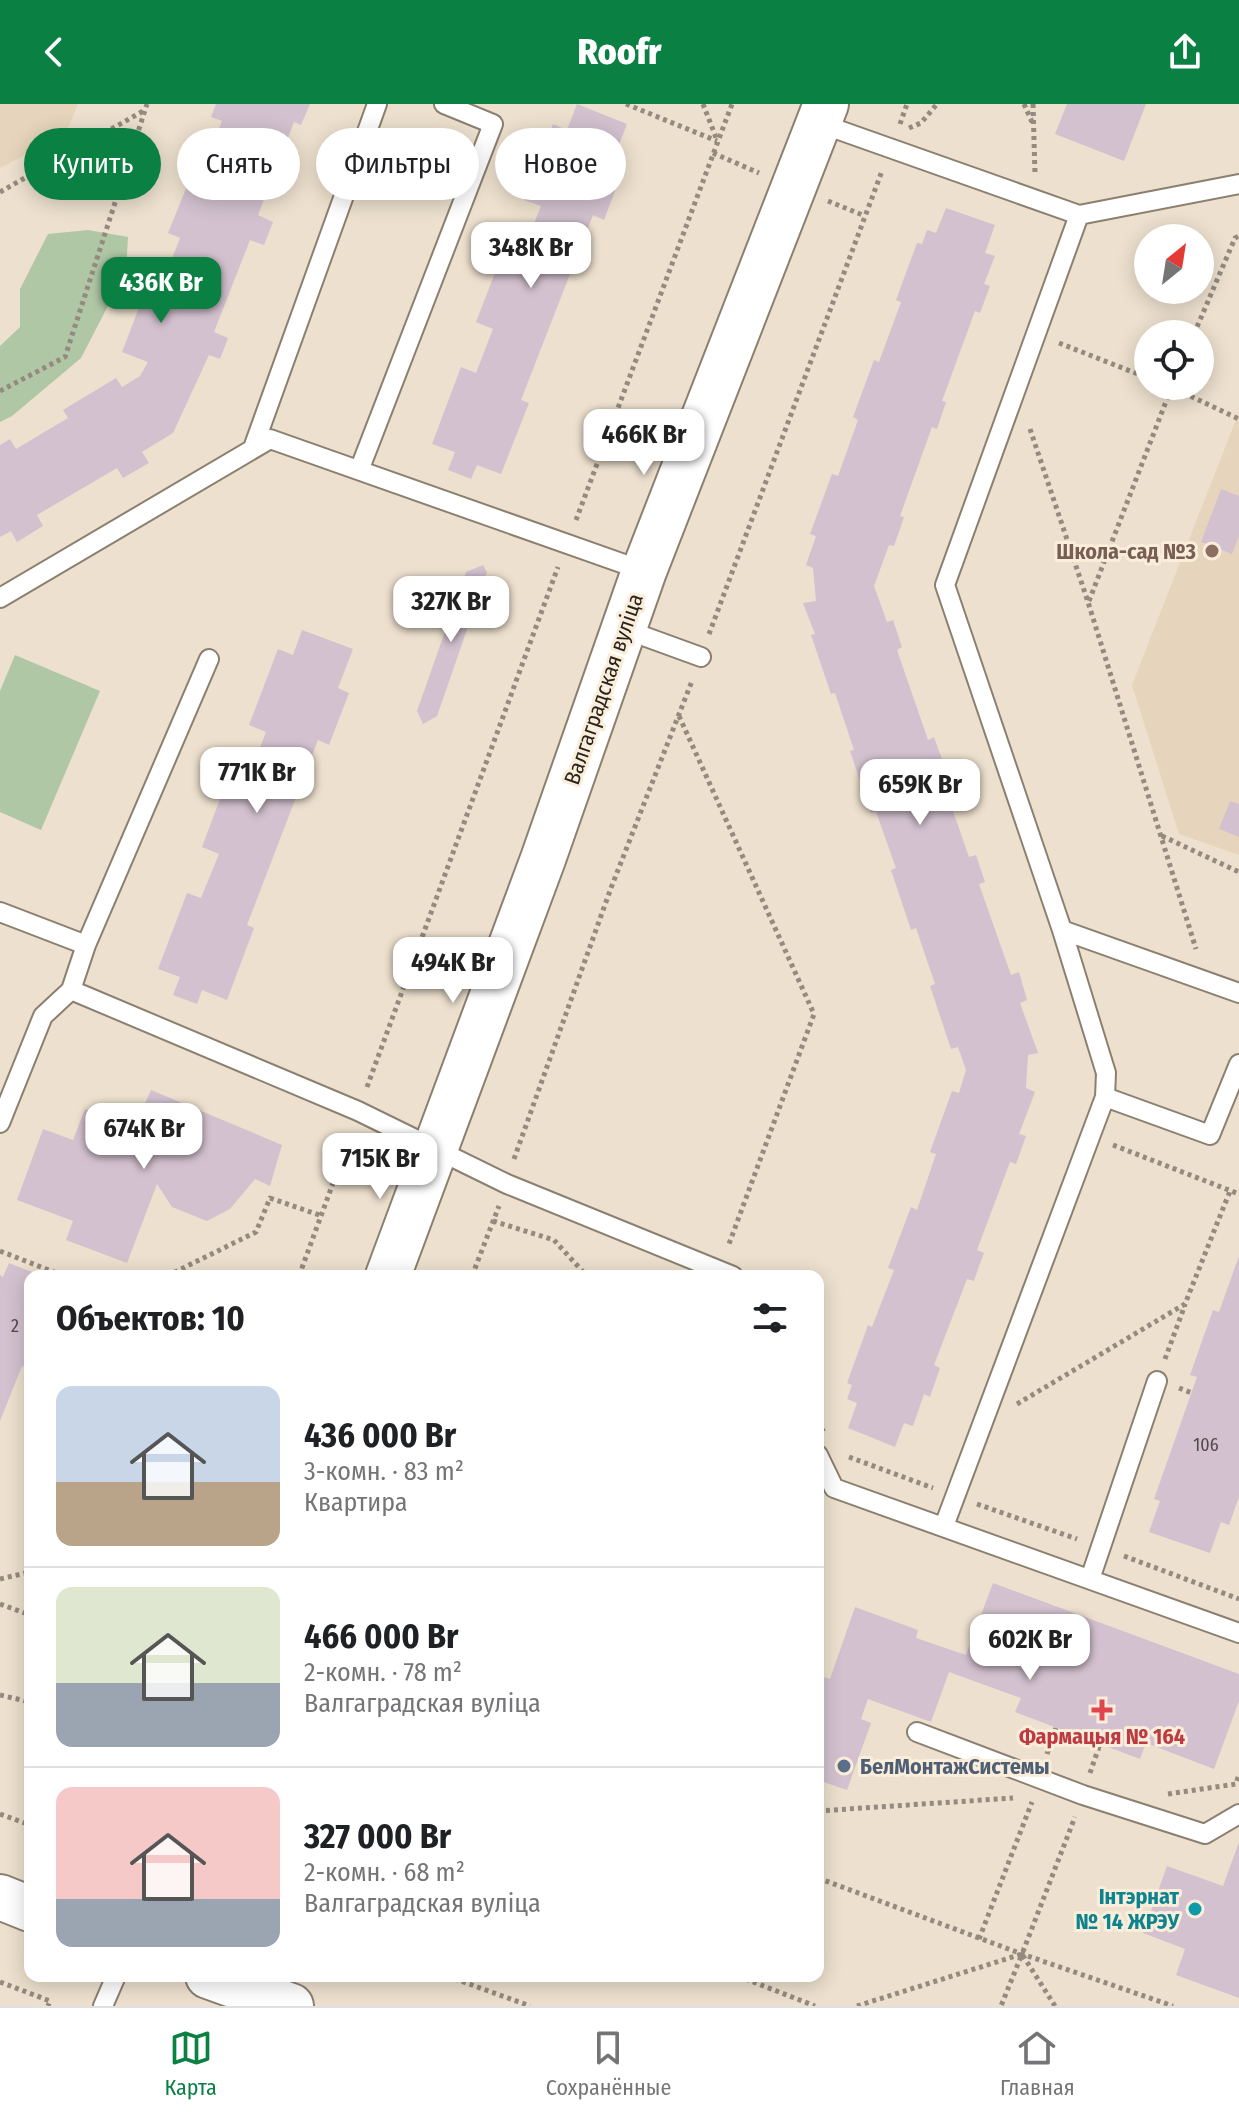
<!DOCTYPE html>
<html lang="ru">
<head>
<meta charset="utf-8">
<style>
	:root { --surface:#fff; --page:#f2f2f2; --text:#202124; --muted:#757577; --line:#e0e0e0; --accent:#0b8043 }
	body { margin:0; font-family:"Fira Sans Condensed",sans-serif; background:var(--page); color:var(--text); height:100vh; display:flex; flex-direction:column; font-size:30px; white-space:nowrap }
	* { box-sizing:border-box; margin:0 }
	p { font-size:26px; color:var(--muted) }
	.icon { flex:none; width:44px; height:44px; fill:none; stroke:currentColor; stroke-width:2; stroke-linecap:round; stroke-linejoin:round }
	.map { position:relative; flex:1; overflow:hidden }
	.sheet { position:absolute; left:24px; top:1166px; width:800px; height:712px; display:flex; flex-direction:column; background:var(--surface); border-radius:16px; box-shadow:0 4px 20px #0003 }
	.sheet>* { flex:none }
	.hud { position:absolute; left:24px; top:24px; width:800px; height:72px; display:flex; gap:16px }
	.needle { width:52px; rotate:30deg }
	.controls { position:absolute; left:1134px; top:120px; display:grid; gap:16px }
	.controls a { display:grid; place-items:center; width:80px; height:80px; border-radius:50%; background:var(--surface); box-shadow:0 4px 20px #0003; font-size:40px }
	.price { position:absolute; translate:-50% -68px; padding:0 18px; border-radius:16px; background:#fff; color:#222; font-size:26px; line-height:52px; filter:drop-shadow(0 2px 4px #0008) }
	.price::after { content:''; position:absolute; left:50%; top:48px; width:24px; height:18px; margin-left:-12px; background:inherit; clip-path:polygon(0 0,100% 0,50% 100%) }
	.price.active { background:var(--accent); color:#fff }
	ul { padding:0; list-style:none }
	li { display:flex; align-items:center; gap:24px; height:200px; padding:0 32px }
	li+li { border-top:2px solid var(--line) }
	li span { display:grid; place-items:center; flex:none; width:224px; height:160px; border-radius:16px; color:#555 }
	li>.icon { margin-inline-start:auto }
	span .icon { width:96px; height:96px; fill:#fffc; stroke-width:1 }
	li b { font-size:34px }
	h2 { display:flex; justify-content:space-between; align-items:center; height:96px; padding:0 32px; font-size:34px }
	.pill { padding:0 28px; border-radius:36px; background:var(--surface); box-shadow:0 4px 20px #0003; font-size:28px; line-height:72px }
	.pill.active { background:var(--accent); color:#fff }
	header { display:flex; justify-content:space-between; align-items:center; height:104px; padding:0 32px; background:var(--accent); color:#fff; font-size:36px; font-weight:800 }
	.tab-bar { display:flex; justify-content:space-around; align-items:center; height:112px; border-top:2px solid var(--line); background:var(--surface); font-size:22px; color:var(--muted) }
	.tab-bar a { display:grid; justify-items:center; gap:4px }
	.tab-bar .active { color:var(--accent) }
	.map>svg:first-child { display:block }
	.built { fill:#e6d5bc }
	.green { fill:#afc7a5 }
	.building { fill:#d3c1cf }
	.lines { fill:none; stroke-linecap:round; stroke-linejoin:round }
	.service-casing { stroke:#8b806f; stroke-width:22 }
	.secondary-casing { stroke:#8b806f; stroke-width:48 }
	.primary-casing { stroke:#8b806f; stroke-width:48 }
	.path { stroke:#948a7e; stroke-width:5; stroke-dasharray:4 4; stroke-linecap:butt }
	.service { stroke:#fff; stroke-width:18 }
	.secondary { stroke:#fff; stroke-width:44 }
	.primary { stroke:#fff; stroke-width:44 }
	.education-dot { fill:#8d6e63; stroke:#faeedb; stroke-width:3 }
	.health-dot { fill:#e0444e; stroke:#faeedb; stroke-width:3 }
	.service-dot { fill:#5c6f8a; stroke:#faeedb; stroke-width:3 }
	.culture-dot { fill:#0f9aa8; stroke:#faeedb; stroke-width:3 }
	.labels { text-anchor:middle; stroke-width:6; stroke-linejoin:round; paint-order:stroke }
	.number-label { font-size:18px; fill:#534a4a }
	.education-label { font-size:22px; font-weight:bold; fill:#785e54; stroke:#faeedb; text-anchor:end }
	.street-label { font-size:22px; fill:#28231d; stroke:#faeedb }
	.health-label { font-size:22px; font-weight:bold; fill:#be3a42; stroke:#faeedb }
	.service-label { font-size:22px; font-weight:bold; fill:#4e5e75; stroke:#faeedb; text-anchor:start }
	.culture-label { font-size:22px; font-weight:bold; fill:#0d838f; stroke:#faeedb; text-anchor:end }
</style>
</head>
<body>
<header><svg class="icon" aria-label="back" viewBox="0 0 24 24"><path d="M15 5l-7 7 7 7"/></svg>Roofr<svg class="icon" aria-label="share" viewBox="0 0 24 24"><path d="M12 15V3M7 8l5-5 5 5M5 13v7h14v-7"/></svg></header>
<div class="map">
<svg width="1239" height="1902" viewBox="0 0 1239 1902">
	<rect width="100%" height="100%" fill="#ede0ce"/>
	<path class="built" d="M 0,0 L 78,0 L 66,29 L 0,64 Z
		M 1239,308 L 1239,751 L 1179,730 L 1132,581 Z"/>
	<path class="green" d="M 88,126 L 128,133 L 126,167 L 81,254 L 12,312 L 0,318 L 0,242 L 20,223 L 20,185 L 48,130 Z
		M 15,551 L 100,587 L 41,726 L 0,708 L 0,587 Z"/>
	<path class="building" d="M 216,0 L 310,0 L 301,21 L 294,18 L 258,111 L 273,118 L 264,141 L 250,136 L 214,228 L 228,234 L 220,255 L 209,251 L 173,329 L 142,348 L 149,359 L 123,374 L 117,364 L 37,411 L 43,422 L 17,438 L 11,427 L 0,433 L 0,341 L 10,335 L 16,345 L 68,314 L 63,306 L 116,274 L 122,283 L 140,272 L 148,258 L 122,248 L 150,175 L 162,180 L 180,134 L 168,129 L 193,67 L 201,71 L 222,17 L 211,13 Z
		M 577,0 L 627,20 L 612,59 L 624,63 L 604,116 L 593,111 L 521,296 L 529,299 L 501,370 L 477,361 L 471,375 L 448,366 L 455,348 L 432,340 L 461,263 L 476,269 L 493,225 L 476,218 L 507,138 L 524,145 L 541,102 L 524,96 L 553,20 L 567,26 Z
		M 1067,0 L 1146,0 L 1124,57 L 1055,30 Z
		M 946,104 L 995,121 L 985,149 L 995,152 L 984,180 L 990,182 L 980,209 L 975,207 L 942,297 L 946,298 L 937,325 L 932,323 L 900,412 L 904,413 L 894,442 L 889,441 L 874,482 L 887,518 L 893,516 L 902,543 L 897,546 L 928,636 L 934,633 L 944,661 L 938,664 L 969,753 L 976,751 L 985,778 L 979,780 L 1011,871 L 1019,868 L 1027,896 L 1020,899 L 1038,949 L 1028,951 L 1026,984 L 1035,988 L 1019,1030 L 1026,1032 L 1016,1060 L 1010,1058 L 977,1146 L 984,1149 L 979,1162 L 974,1177 L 967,1175 L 934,1261 L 940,1264 L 930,1293 L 924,1290 L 913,1322 L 904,1319 L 895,1343 L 848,1324 L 857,1299 L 847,1295 L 852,1281 L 847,1279 L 868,1221 L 872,1223 L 894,1166 L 888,1164 L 911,1103 L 917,1106 L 936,1050 L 930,1048 L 952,987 L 959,989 L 966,966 L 958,943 L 951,945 L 930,882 L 935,880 L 916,824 L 911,826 L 891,766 L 896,764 L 876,708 L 871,709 L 850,647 L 854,646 L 835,589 L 831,590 L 811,531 L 815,530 L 803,499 L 816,497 L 813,464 L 806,461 L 816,432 L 810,430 L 832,370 L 838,372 L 858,316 L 853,313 L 874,256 L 879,258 L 901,198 L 896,196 L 917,139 L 922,140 L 927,126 L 936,129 Z
		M 1221,385 L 1239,392 L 1239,432 L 1232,450 L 1201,438 Z
		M 483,461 L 487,468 L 437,612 L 423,620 L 417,607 L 466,468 Z
		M 302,526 L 353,545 L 338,584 L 349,589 L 329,641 L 318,636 L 247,821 L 254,824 L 227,896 L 202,886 L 197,900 L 173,891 L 180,873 L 158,865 L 187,789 L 201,794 L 219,750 L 202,743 L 232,663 L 250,670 L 266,628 L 249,621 L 278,545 L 293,551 Z
		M 1230,697 L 1239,700 L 1239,733 L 1219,725 Z
		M 151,986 L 282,1041 L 270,1082 L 255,1075 L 230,1105 L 207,1117 L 172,1103 L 157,1080 L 127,1159 L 66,1136 L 73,1117 L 17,1096 L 43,1025 L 73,1036 L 85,1005 L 134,1024 Z
		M 1239,1152 L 1239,1393 L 1229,1421 L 1221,1418 L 1210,1449 L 1149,1428 L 1160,1397 L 1154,1395 L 1197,1273 L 1190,1271 L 1213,1206 L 1219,1208 Z
		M 9,1159 L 32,1168 L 27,1180 L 30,1181 L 30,1265 L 22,1262 L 0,1317 L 0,1171 L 3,1173 Z
		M 993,1479 L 1239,1570 L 1239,1597 L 1214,1665 L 1146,1639 L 1140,1655 L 1015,1608 L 1021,1594 L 949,1568 L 931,1618 L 868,1595 L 861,1615 L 871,1619 L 847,1686 L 818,1676 L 818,1571 L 830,1575 L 855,1503 L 918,1526 L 916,1534 L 966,1551 Z
		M 1239,1738 L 1239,1894 L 1176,1871 L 1185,1845 L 1143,1829 L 1167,1762 L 1223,1782 Z"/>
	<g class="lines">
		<defs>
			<path id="service" d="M 819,19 L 1079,111 L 1239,80
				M 253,344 L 377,0
				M 360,364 L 493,20 L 444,0
				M 0,494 L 270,335 L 644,467
				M 624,525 L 701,553
				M 0,808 L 86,841
				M 1062,826 L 1239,889
				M 71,886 L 86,841 L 209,555
				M 1105,993 L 1210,1031 L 1239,960
				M 0,1019 L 43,912 L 71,886 L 358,1007 L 507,1080 L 733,1172
				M 818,1351 L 834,1384 L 1239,1529
				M 944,1422 L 1105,993 L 1106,969 L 1062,826 L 945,481 L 1079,111
				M 1090,1475 L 1157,1277
				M 917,1628 L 1083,1691 L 1205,1730 L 1239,1710
				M 103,1902 L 116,1872"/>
			<path id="secondary" d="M 388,1172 L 543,755 L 644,467 L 826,0"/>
			<path id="primary" d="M 0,1793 L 30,1805
				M 208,1872 L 291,1902"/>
		</defs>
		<use href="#service" class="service-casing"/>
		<use href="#secondary" class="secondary-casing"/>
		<use href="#primary" class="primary-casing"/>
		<path class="path" d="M 626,0 L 717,37
			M 703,0 L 717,36
			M 1024,0 L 1032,18
			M 1033,0 L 1035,71
			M 900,20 L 907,0
			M 909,24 L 921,19 L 937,0
			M 713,49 L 759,69
			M 0,88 L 145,6
			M 828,97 L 865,112
			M 1194,230 L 1235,134 L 1239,132
			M 1059,239 L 1148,274
			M 1169,282 L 1239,315
			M 0,287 L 65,253 L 147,0
			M 1030,325 L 1088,498 L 1196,845
			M 576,416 L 732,0
			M 1089,497 L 1172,282
			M 709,530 L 882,67
			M 679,612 L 814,910 L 729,1140
			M 1162,732 L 1239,768
			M 367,983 L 558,463
			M 1113,1041 L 1239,1090
			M 514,1055 L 611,784 L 692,577
			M 493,1117 L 554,1136 L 585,1170 L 591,1172
			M 0,1147 L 64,1172
			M 167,1172 L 256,1128 L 270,1094 L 322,1112
			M 299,1172 L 351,1030
			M 472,1172 L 499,1102
			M 1165,1255 L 1185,1201
			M 1179,1284 L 1192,1289
			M 1017,1300 L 1185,1200 L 1230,1087
			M 818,1317 L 824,1329
			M 849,1353 L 933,1384
			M 977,1400 L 1077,1435
			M 1124,1452 L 1239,1495
			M 0,1475 L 30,1468
			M 0,1500 L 30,1511
			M 0,1591 L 30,1598
			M 1047,1650 L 1056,1624
			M 1090,1669 L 1100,1640
			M 1168,1690 L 1236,1680 L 1239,1670
			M 818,1707 L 1013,1694
			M 0,1710 L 30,1721
			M 818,1774 L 1022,1850 L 1173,1902
			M 979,1835 L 1032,1698
			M 447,1872 L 530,1902
			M 738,1872 L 815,1902
			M 0,1878 L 50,1897 L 48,1902
			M 857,1902 L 1022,1850 L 1001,1902
			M 1055,1902 L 1022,1850 L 1075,1713"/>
		<use href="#service" class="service"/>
		<use href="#secondary" class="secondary"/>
		<use href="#primary" class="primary"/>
	</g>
	<circle class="education-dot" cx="1212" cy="447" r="8"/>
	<path class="health-dot" d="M1098 1594h8v8h8v8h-8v8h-8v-8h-8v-8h8z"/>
	<circle class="service-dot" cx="844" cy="1662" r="8"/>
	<circle class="culture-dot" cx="1195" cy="1805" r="8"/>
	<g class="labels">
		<g class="number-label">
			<text x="15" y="1228">2</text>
			<text x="1206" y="1347">106</text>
		</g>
		<g class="education-label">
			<text x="1196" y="455">Школа-сад №3</text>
		</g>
		<g class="street-label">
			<text transform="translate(603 585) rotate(-71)" y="8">Валгаградская вуліца</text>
		</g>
		<g class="health-label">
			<text x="1102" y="1640">Фармацыя № 164</text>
		</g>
		<g class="service-label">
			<text x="860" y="1670">БелМонтажСистемы</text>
		</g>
		<g class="culture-label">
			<text x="1179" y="1800">Інтэрнат<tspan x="1179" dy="25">№ 14 ЖРЭУ</tspan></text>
		</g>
	</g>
</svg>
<div class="controls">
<a><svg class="needle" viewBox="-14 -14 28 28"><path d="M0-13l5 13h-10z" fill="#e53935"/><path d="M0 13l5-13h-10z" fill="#757577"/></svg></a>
<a><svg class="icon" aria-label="locate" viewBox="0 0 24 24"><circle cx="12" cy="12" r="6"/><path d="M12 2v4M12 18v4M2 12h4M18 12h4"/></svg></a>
</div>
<b class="price" style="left:531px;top:186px">348K Br</b>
<b class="price active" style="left:161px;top:221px">436K Br</b>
<b class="price" style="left:644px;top:373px">466K Br</b>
<b class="price" style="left:451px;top:540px">327K Br</b>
<b class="price" style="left:257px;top:711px">771K Br</b>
<b class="price" style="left:920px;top:723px">659K Br</b>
<b class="price" style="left:453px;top:901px">494K Br</b>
<b class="price" style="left:144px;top:1067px">674K Br</b>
<b class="price" style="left:380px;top:1097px">715K Br</b>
<b class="price" style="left:1030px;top:1578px">602K Br</b>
<div class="hud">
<a class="pill active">Купить</a>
<a class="pill">Снять</a>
<a class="pill">Фильтры</a>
<a class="pill">Новое</a>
</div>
<section class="sheet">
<h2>Объектов: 10<svg class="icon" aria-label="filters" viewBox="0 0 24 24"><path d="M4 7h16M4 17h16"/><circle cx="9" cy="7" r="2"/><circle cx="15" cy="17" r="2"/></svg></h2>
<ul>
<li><span style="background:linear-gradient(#c9d6e8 60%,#b9a48a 0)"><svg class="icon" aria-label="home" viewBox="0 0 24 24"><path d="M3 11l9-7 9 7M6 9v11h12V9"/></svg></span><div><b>436 000 Br</b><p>3-комн. · 83 m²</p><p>Квартира</p></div></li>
<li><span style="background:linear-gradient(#dfe7d0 60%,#9aa5b1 0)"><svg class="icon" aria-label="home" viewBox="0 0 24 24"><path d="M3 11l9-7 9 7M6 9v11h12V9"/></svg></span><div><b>466 000 Br</b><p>2-комн. · 78 m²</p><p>Валгаградская вуліца</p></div></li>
<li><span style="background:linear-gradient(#f6c9c9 70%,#9aa5b1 0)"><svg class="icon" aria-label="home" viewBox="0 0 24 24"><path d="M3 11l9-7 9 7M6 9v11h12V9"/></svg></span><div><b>327 000 Br</b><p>2-комн. · 68 m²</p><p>Валгаградская вуліца</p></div></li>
</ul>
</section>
</div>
<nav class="tab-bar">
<a class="active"><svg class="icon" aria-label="map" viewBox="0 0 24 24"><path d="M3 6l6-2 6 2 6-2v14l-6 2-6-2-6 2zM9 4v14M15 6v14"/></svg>Карта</a>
<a><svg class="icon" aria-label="saved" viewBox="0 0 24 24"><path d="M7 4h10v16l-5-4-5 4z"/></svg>Сохранённые</a>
<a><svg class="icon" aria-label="home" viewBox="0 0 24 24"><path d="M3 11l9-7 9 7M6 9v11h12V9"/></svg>Главная</a>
</nav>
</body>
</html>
